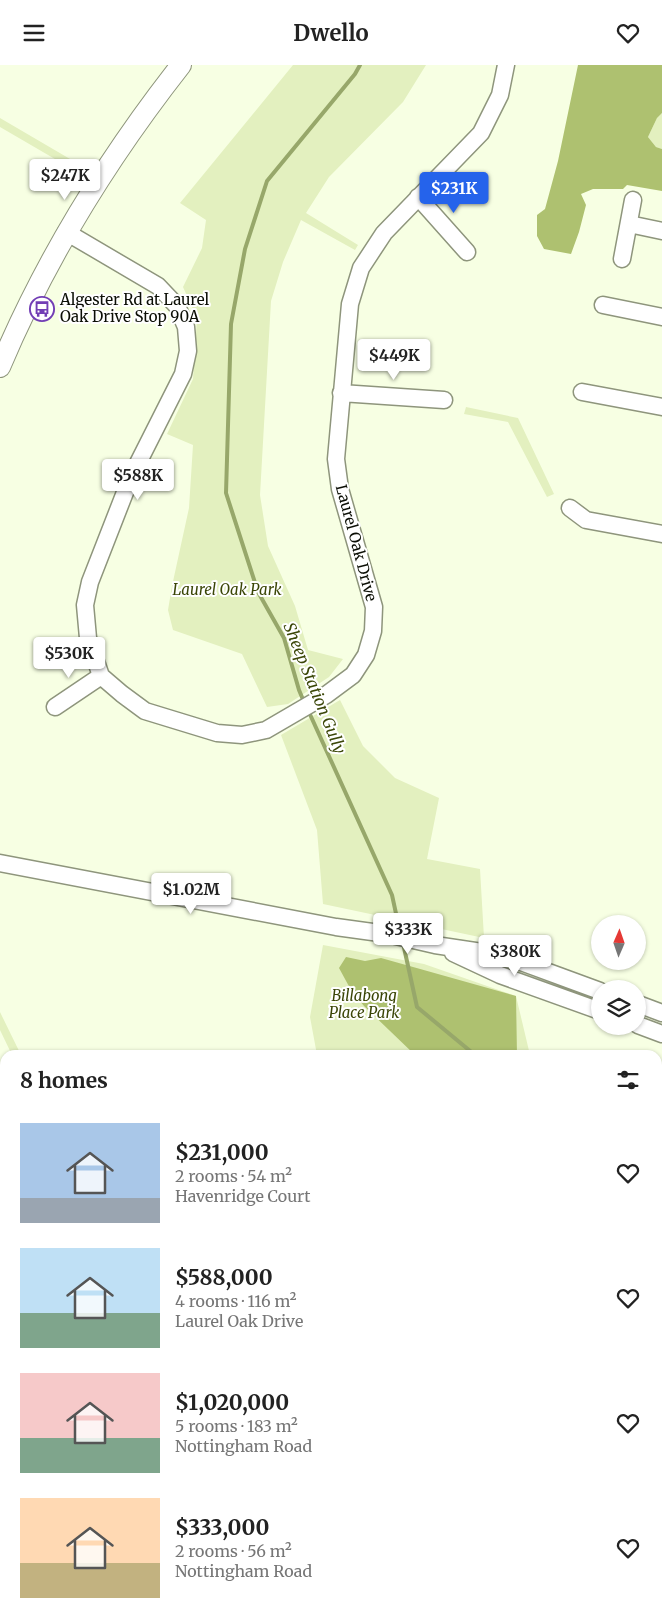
<!DOCTYPE html>
<html lang="en">
<head>
<meta charset="utf-8">
<style>
	:root { --surface:#fff; --page:#f6f6f6; --text:#222; --muted:#767676; --accent:#2563eb }
	body { margin:0; font-family:Merriweather,serif; background:var(--page); color:var(--text); height:100vh; display:flex; flex-direction:column; font-size:19px; white-space:nowrap }
	* { box-sizing:border-box; margin:0 }
	p { font-size:16px; color:var(--muted) }
	.icon { flex:none; width:28px; height:28px; fill:none; stroke:currentColor; stroke-width:2; stroke-linecap:round; stroke-linejoin:round }
	.map { position:relative; flex:1; overflow:hidden }
	.sheet { position:absolute; left:0px; top:985px; width:662px; height:571px; display:flex; flex-direction:column; background:var(--surface); border-radius:15px 15px 0 0; box-shadow:0 1px 4px #0004 }
	.sheet>* { flex:none }
	.needle { width:32px; rotate:2deg }
	.fabs { position:absolute; left:591px; top:850px; display:grid; gap:10px }
	.fabs a { display:grid; place-items:center; width:55px; height:55px; border-radius:50%; background:var(--surface); box-shadow:0 1px 4px #0004; font-size:25px }
	.price { position:absolute; translate:-50% -42px; padding:0 11px; border-radius:5px; background:#fff; color:#222; font-size:16px; line-height:32px; filter:drop-shadow(0 1px 2px #0008) }
	.price::after { content:''; position:absolute; left:50%; top:30px; width:15px; height:11px; margin-left:-8px; background:inherit; clip-path:polygon(0 0,100% 0,50% 100%) }
	.price.current { background:var(--accent); color:#fff }
	ul { padding:0; list-style:none }
	li { display:flex; align-items:center; gap:15px; height:125px; padding:0 20px }
	li span { display:grid; place-items:center; flex:none; width:140px; height:100px; border-radius:0px; color:#555 }
	li>.icon { margin-inline-start:auto }
	span .icon { width:60px; height:60px; fill:#fffc; stroke-width:1 }
	li b { font-size:21px }
	h2 { display:flex; justify-content:space-between; align-items:center; height:60px; padding:0 20px; font-size:21px }
	header { display:flex; justify-content:space-between; align-items:center; height:65px; padding:0 20px; background:var(--surface); font-size:22px; font-weight:700 }
	.map>svg:first-child { display:block }
	.green { fill:#e3f0bf }
	.forest { fill:#aec170 }
	.lines { fill:none; stroke-linecap:round; stroke-linejoin:round }
	.stream { stroke:#97a76a; stroke-width:4 }
	.minor-casing { stroke:#8e957c; stroke-width:19 }
	.major-casing { stroke:#8e957c; stroke-width:22 }
	.minor { stroke:#fff; stroke-width:16 }
	.major { stroke:#fff; stroke-width:20 }
	.labels { text-anchor:middle; stroke-width:4; stroke-linejoin:round; paint-order:stroke }
	.poi-label { font-size:15px; fill:#0b0e05; stroke:#fff; text-anchor:start }
	.street-label { font-size:15px; fill:#0b0e05; stroke:#fff }
	.park-label { font-size:15px; font-style:italic; fill:#3a4506; stroke:#fff }
	.water-label { font-size:16px; font-style:italic; fill:#3b4708; stroke:#fff }
</style>
</head>
<body>
<header><svg class="icon" aria-label="menu" viewBox="0 0 24 24"><path d="M4 6h16M4 12h16M4 18h16"/></svg>Dwello<svg class="icon" aria-label="heart" viewBox="0 0 24 24"><path d="M12 20l-8-8c-3-5 5-10 8-4 3-6 11-1 8 4z"/></svg></header>
<div class="map">
<svg width="662" height="1556" viewBox="0 0 662 1556">
	<rect width="100%" height="100%" fill="#f7ffe3"/>
	<path class="green" d="M 293,0 L 426,0 L 403,37 L 329,112 L 306,148 L 358,180 L 355,185 L 301,155 L 283,197 L 271,236 L 260,430 L 268,481 L 295,541 L 308,585 L 343,594 L 329,612 L 288,639 L 267,642 L 242,589 L 173,565 L 168,545 L 172,521 L 189,443 L 193,380 L 167,369 L 193,314 L 197,253 L 183,222 L 202,183 L 206,155 L 180,138 Z
		M 662,48 L 662,84 L 656,82 L 648,72 L 657,53 Z
		M 0,53 L 82,101 L 79,108 L 0,62 Z
		M 466,342 L 518,353 L 554,429 L 547,432 L 508,357 L 464,349 Z
		M 340,635 L 363,681 L 395,713 L 439,733 L 427,794 L 480,804 L 484,873 L 323,839 L 317,765 L 281,670 Z
		M 323,880 L 424,899 L 516,931 L 530,990 L 317,990 L 310,952 Z
		M 0,947 L 21,990 L 12,990 L 0,965 Z
		M 658,1189 L 662,1194 L 662,1444 L 658,1444 Z"/>
	<path class="forest" d="M 578,0 L 662,0 L 662,48 L 657,53 L 648,72 L 656,82 L 662,84 L 662,126 L 627,120 L 623,124 L 593,124 L 581,129 L 586,140 L 579,167 L 571,189 L 544,184 L 537,171 L 537,150 L 545,144 L 558,96 Z
		M 346,892 L 365,896 L 381,893 L 516,931 L 517,990 L 415,990 L 364,941 L 351,925 L 339,903 Z
		M 658,1202 L 662,1207 L 662,1355 L 658,1349 Z"/>
	<g class="lines">
		<path class="stream" d="M 304,637 L 299,625 L 284,573 L 258,527 L 226,428 L 231,259 L 245,184 L 267,116 L 355,9 L 360,0
			M 308,645 L 392,830 L 400,867
			M 403,878 L 417,942 L 475,990
			M 658,1268 L 662,1272"/>
		<defs>
			<path id="minor" d="M 418,132 L 467,187
				M 629,159 L 662,166
				M 66,167 L 158,221 L 177,241 L 186,262 L 188,286 L 183,309 L 131,412 L 90,517 L 85,540 L 88,573 L 101,611 L 122,629 L 145,646 L 217,668 L 242,670 L 266,665 L 326,630 L 353,610 L 366,590 L 373,566 L 374,542 L 340,424 L 336,394 L 350,239 L 361,203 L 384,168 L 481,68 L 500,30 L 506,0
				M 622,194 L 633,135
				M 603,240 L 662,252
				M 582,327 L 662,342
				M 341,328 L 444,335
				M 570,443 L 586,455 L 662,469
				M 55,642 L 101,611
				M 0,798 L 336,862 L 387,869 L 435,880 L 502,890 L 600,926
				M 453,888 L 500,910 L 600,946
				M 638,939 L 662,948
				M 638,960 L 662,969
				M 0,1171 L 5,1171
				M 658,1522 L 662,1524
				M 515,1556 L 515,1551"/>
			<path id="major" d="M 0,302 C 46,193 108,93 181,0"/>
		</defs>
		<use href="#minor" class="minor-casing"/>
		<use href="#major" class="major-casing"/>
		<use href="#minor" class="minor"/>
		<use href="#major" class="major"/>
	</g>
	<defs>
		<symbol id="bus-ring" viewBox="-11 -11 22 22"><circle r="9.5" fill="#fff" stroke="#723eb5" stroke-width="1.5"/><path d="M-5-6H5V4H4V6H2V4H-2V6H-4V4H-5ZM-3.5-4V0h7V-4ZM-3.5 1.2v1.5H-2V1.2ZM2 1.2v1.5H3.5V1.2Z" fill="#723eb5"/></symbol>
	</defs>
	<g fill-rule="evenodd">
		<use href="#bus-ring" x="28" y="230" width="28" height="28"/>
	</g>
	<g class="labels">
		<g class="poi-label">
			<text x="60" y="240">Algester Rd at Laurel<tspan x="60" dy="17">Oak Drive Stop 90A</tspan></text>
		</g>
		<g class="street-label">
			<text transform="translate(356 478) rotate(75)" y="5">Laurel Oak Drive</text>
		</g>
		<g class="park-label">
			<text x="227" y="530">Laurel Oak Park</text>
			<text x="364" y="936">Billabong<tspan x="364" dy="17">Place Park</tspan></text>
		</g>
		<g class="water-label">
			<text transform="translate(315 623) rotate(68)" y="6">Sheep Station Gully</text>
		</g>
	</g>
</svg>
<div class="fabs">
<a><svg class="needle" viewBox="-14 -14 28 28"><path d="M0-13l5 13h-10z" fill="#e53935"/><path d="M0 13l5-13h-10z" fill="#767676"/></svg></a>
<a><svg class="icon" aria-label="layers" viewBox="0 0 24 24"><path d="M12 4l9 5-9 5-9-5zM3 14l9 5 9-5"/></svg></a>
</div>
<b class="price" style="left:65px;top:136px">$247K</b>
<b class="price current" style="left:454px;top:149px">$231K</b>
<b class="price" style="left:394px;top:316px">$449K</b>
<b class="price" style="left:138px;top:436px">$588K</b>
<b class="price" style="left:69px;top:614px">$530K</b>
<b class="price" style="left:191px;top:850px">$1.02M</b>
<b class="price" style="left:408px;top:890px">$333K</b>
<b class="price" style="left:515px;top:912px">$380K</b>
<section class="sheet">
<h2>8 homes<svg class="icon" aria-label="filters" viewBox="0 0 24 24"><path d="M4 7h16M4 17h16"/><circle cx="9" cy="7" r="2"/><circle cx="15" cy="17" r="2"/></svg></h2>
<ul>
<li><span style="background:linear-gradient(#a9c7e8 75%,#9aa5b1 0)"><svg class="icon" aria-label="home" viewBox="0 0 24 24"><path d="M3 11l9-7 9 7M6 9v11h12V9"/></svg></span><div><b>$231,000</b><p>2 rooms · 54 m²</p><p>Havenridge Court</p></div><svg class="icon" aria-label="heart" viewBox="0 0 24 24"><path d="M12 20l-8-8c-3-5 5-10 8-4 3-6 11-1 8 4z"/></svg></li>
<li><span style="background:linear-gradient(#bfe0f5 65%,#7fa58c 0)"><svg class="icon" aria-label="home" viewBox="0 0 24 24"><path d="M3 11l9-7 9 7M6 9v11h12V9"/></svg></span><div><b>$588,000</b><p>4 rooms · 116 m²</p><p>Laurel Oak Drive</p></div><svg class="icon" aria-label="heart" viewBox="0 0 24 24"><path d="M12 20l-8-8c-3-5 5-10 8-4 3-6 11-1 8 4z"/></svg></li>
<li><span style="background:linear-gradient(#f6c9c9 65%,#7fa58c 0)"><svg class="icon" aria-label="home" viewBox="0 0 24 24"><path d="M3 11l9-7 9 7M6 9v11h12V9"/></svg></span><div><b>$1,020,000</b><p>5 rooms · 183 m²</p><p>Nottingham Road</p></div><svg class="icon" aria-label="heart" viewBox="0 0 24 24"><path d="M12 20l-8-8c-3-5 5-10 8-4 3-6 11-1 8 4z"/></svg></li>
<li><span style="background:linear-gradient(#ffd9b3 65%,#c2b280 0)"><svg class="icon" aria-label="home" viewBox="0 0 24 24"><path d="M3 11l9-7 9 7M6 9v11h12V9"/></svg></span><div><b>$333,000</b><p>2 rooms · 56 m²</p><p>Nottingham Road</p></div><svg class="icon" aria-label="heart" viewBox="0 0 24 24"><path d="M12 20l-8-8c-3-5 5-10 8-4 3-6 11-1 8 4z"/></svg></li>
</ul>
</section>
</div>
</body>
</html>
